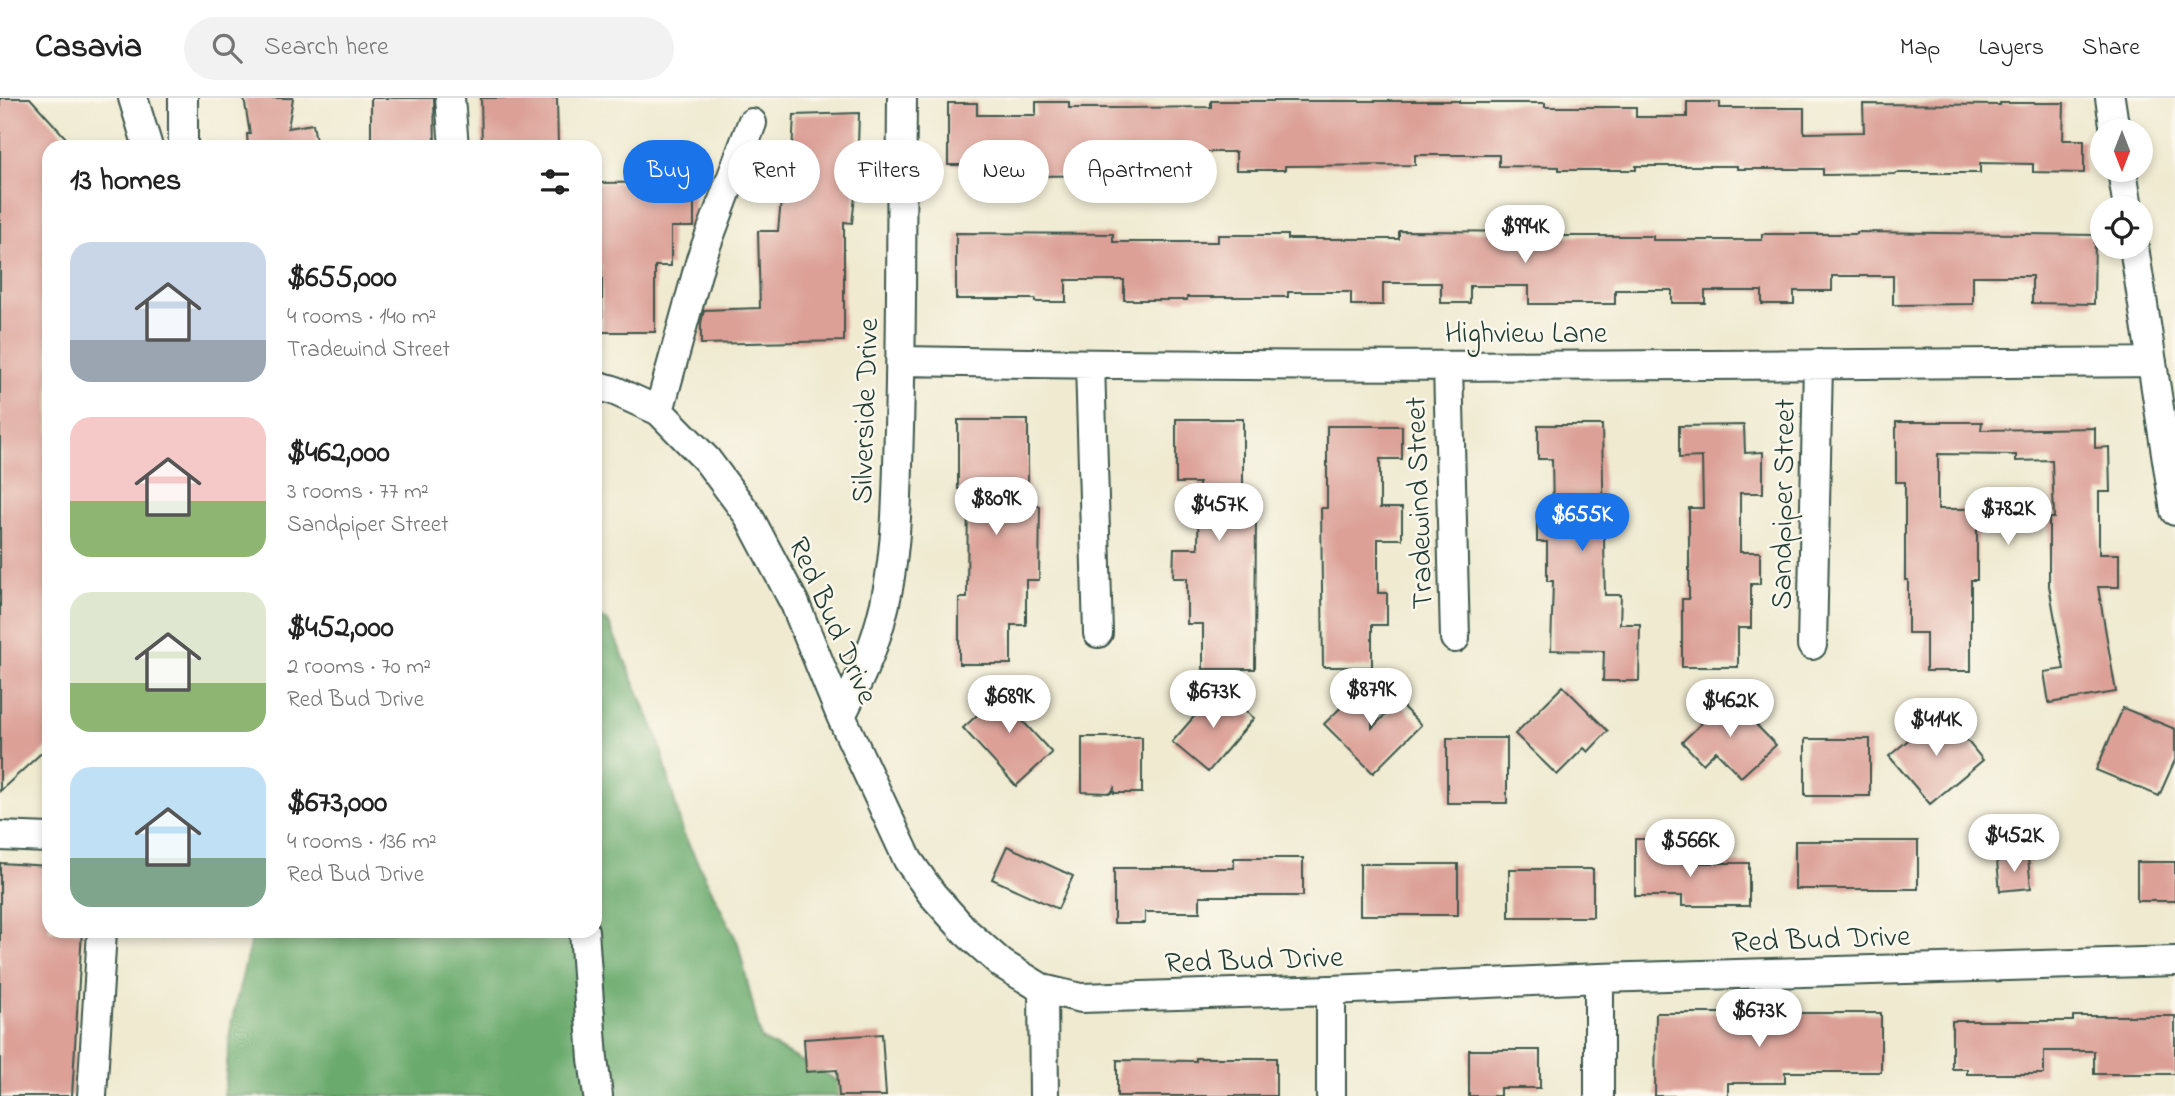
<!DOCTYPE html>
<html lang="en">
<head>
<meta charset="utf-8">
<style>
	:root { --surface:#fff; --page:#f2f2f2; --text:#222; --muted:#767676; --line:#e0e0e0; --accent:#1a73e8 }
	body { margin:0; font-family:"Indie Flower",sans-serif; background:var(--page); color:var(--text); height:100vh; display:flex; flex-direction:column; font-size:26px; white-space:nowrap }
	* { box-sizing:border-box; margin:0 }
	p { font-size:23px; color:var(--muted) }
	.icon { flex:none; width:38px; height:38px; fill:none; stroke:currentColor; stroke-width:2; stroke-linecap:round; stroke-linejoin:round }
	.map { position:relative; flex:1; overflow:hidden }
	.panel { position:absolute; left:42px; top:42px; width:560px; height:798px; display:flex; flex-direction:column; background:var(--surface); border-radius:21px; box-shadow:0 4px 10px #0003 }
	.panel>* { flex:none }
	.guide { position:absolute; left:623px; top:42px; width:665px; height:63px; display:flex; gap:14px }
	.needle { width:46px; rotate:180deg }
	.buttons { position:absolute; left:2090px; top:21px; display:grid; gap:14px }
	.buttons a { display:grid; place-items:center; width:63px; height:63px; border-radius:50%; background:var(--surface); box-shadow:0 4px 10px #0003; font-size:35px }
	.price { position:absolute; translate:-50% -60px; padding:0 16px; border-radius:24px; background:#fff; color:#222; font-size:23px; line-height:46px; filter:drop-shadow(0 2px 4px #0008) }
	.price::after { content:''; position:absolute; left:50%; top:42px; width:21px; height:16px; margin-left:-10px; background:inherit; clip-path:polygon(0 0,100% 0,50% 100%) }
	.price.active { background:var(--accent); color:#fff }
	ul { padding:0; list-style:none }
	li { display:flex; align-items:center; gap:21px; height:175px; padding:0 28px }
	li span { display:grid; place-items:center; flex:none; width:196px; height:140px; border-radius:21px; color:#555 }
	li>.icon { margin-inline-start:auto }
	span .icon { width:84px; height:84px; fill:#fffc; stroke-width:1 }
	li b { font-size:30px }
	h2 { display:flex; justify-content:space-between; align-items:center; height:84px; padding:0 28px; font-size:30px }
	.tag { padding:0 24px; border-radius:32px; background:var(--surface); box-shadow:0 4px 10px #0003; font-size:24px; line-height:63px }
	.tag.active { background:var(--accent); color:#fff }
	header { display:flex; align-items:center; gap:42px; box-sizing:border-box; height:98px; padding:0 35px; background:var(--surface); border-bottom:2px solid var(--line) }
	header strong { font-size:33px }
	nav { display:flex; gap:38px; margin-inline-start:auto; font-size:24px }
	.search { width:490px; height:63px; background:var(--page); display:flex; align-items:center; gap:18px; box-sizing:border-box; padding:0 24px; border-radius:38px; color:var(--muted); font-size:26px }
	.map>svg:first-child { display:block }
	.forest { fill:#6aaa6d; stroke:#447450; stroke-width:2 }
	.building { fill:#dca097 }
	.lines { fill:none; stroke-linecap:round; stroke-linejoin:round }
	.minor-casing { stroke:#3e574b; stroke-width:32 }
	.minor { stroke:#fff; stroke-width:28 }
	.labels { text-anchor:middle; stroke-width:5; stroke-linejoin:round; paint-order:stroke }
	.street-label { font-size:30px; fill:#1f3d34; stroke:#fbf7ec }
</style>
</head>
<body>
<header>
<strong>Casavia</strong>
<div class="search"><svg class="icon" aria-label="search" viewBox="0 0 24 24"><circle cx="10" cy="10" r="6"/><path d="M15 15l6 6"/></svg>Search here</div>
<nav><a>Map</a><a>Layers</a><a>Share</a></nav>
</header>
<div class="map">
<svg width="2175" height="998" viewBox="0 0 2175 998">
	<rect width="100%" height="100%" fill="#fbf7ec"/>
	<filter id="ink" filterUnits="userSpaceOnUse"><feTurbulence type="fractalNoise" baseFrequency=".0143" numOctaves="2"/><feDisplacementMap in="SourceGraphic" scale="14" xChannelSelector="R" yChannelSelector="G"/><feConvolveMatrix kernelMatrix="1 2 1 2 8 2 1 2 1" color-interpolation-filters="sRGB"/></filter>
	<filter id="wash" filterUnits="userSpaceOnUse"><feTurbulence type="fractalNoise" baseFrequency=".00686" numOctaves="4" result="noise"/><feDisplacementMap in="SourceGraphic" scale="28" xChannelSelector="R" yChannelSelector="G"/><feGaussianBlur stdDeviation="1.57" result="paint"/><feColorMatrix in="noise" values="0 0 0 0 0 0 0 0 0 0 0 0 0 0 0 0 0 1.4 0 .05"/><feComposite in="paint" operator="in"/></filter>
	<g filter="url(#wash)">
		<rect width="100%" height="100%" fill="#efead0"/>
		<path class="forest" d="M 595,517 L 608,523 L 658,640 L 683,735 L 738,845 L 761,941 L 866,998 L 224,998 L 231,926 L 253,833 L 595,833 Z"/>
		<g id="blocks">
			<path class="building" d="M 0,0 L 30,0 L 74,49 L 49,49 L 49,648 L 0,693 Z
				M 244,0 L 293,0 L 288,30 L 313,26 L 317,49 L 248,49 L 247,36 L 250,36 Z
				M 371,0 L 434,0 L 435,49 L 371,49 Z
				M 481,0 L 557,0 L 558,49 L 482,49 Z
				M 1211,3 L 1459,3 L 1459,5 L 1545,5 L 1545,9 L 1636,9 L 1636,19 L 1687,19 L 1687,4 L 1720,4 L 1720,10 L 1804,10 L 1804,35 L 1864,34 L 1863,6 L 2000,7 L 2000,5 L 2064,5 L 2063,42 L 2084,42 L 2084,75 L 2033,74 L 2033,66 L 1980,65 L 1980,75 L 1896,75 L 1896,76 L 1823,77 L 1823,71 L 1737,71 L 1737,68 L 1636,68 L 1636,72 L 1559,72 L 1559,69 L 1499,68 L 1499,57 L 1415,57 L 1415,67 L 1285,68 L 1285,72 L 1236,72 L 1236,54 L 1194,54 L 1194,76 L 1036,78 L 1036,67 L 948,67 L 948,5 L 977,5 L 977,17 L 1036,17 L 1036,4 L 1069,4 L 1069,10 L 1127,10 L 1211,9 Z
				M 859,15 L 857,81 L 852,125 L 844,124 L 844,243 L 701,246 L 701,225 L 704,212 L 760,210 L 758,133 L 778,133 L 782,92 L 790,93 L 794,17 Z
				M 694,84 L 694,129 L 671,129 L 671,168 L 655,168 L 655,234 L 602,234 L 602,168 L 595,168 L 595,85 Z
				M 1399,133 L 1559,134 L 1559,138 L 1653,138 L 1653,142 L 1762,142 L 1762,136 L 1857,136 L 1857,134 L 2095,137 L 2094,206 L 2032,205 L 2032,178 L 1973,178 L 1973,206 L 1893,207 L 1893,178 L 1832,178 L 1832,193 L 1794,193 L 1794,206 L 1762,206 L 1762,193 L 1705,193 L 1705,205 L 1672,205 L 1672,192 L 1615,192 L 1615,206 L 1529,206 L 1529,188 L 1470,188 L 1470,205 L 1441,205 L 1441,185 L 1383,185 L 1383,207 L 1351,207 L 1351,194 L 1288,194 L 1288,199 L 1187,199 L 1187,202 L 1124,202 L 1124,182 L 1066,182 L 1066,204 L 1035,204 L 1035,201 L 956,201 L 956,135 L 1113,136 L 1113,144 L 1218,144 L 1218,137 L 1288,137 L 1288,141 L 1399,141 Z
				M 1176,321 L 1243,321 L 1243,409 L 1256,409 L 1255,571 L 1203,571 L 1203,526 L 1187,526 L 1187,480 L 1173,480 L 1174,450 L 1198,450 L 1199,385 L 1176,385 Z
				M 958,322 L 1028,322 L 1028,408 L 1040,408 L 1039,482 L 1026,482 L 1026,527 L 1011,527 L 1011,566 L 959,566 L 959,500 L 967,500 L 968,391 L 958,391 Z
				M 1896,324 L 1982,324 L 1981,332 L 2095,330 L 2095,350 L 2109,349 L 2110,394 L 2099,394 L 2099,456 L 2119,456 L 2119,489 L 2098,489 L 2116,594 L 2049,605 L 2044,574 L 2064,571 L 2049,488 L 2049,420 L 2054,420 L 2052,362 L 2016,363 L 2016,357 L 1938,356 L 1938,411 L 1977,411 L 1977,482 L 1971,482 L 1971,573 L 1926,573 L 1926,535 L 1908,535 L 1908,482 L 1905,482 L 1905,384 L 1896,384 Z
				M 1538,327 L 1602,327 L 1605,497 L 1621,497 L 1620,526 L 1640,526 L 1639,583 L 1603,583 L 1604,553 L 1551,552 L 1553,483 L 1547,483 L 1547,444 L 1537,444 L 1537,415 L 1553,415 L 1552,361 L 1538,361 Z
				M 1744,327 L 1745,355 L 1763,354 L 1763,395 L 1740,395 L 1740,454 L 1760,454 L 1760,486 L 1751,486 L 1751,530 L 1738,530 L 1738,569 L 1682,569 L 1682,501 L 1689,501 L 1689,410 L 1703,410 L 1702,359 L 1679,360 L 1679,328 Z
				M 1327,328 L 1402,328 L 1402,361 L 1380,361 L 1380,410 L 1402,410 L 1402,441 L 1378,441 L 1378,495 L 1387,495 L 1387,527 L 1372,527 L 1372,569 L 1323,569 L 1321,410 L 1327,410 Z
				M 1372,579 L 1372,630 L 1398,604 L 1421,627 L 1373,675 L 1324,626 Z
				M 1012,585 L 1033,607 L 1019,619 L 1052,655 L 1016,688 L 963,630 Z
				M 1563,588 L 1608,633 L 1588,654 L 1584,650 L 1557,677 L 1515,636 Z
				M 1219,590 L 1254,620 L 1208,674 L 1172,644 Z
				M 1729,599 L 1776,647 L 1741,679 L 1716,653 L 1703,666 L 1682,644 Z
				M 2123,610 L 2175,631 L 2175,662 L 2159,698 L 2096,672 Z
				M 1943,613 L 1983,662 L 1930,706 L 1889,658 Z
				M 1082,639 L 1142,639 L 1142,695 L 1114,695 L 1114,690 L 1111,695 L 1082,694 Z
				M 1447,640 L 1507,640 L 1507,705 L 1447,705 Z
				M 1805,641 L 1870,641 L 1870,698 L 1805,698 Z
				M 1635,741 L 1660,741 L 1660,765 L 1749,765 L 1749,808 L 1682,808 L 1682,798 L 1635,798 Z
				M 1795,743 L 1918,743 L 1918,791 L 1795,791 Z
				M 1007,748 L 1073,778 L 1058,811 L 992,781 Z
				M 1234,760 L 1303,760 L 1303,798 L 1200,798 L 1200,814 L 1145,814 L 1145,825 L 1114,825 L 1114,770 L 1234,770 Z
				M 2028,760 L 2031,790 L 2000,793 L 1997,763 Z
				M 2137,764 L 2175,764 L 2175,803 L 2137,803 Z
				M 0,765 L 49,768 L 49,833 L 82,833 L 72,998 L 0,998 Z
				M 1360,766 L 1458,766 L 1458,817 L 1360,817 Z
				M 1509,771 L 1593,771 L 1593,819 L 1509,819 Z
				M 1656,915 L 1881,915 L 1881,974 L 1785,974 L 1785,985 L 1728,985 L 1728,998 L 1655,998 Z
				M 2073,918 L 2175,918 L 2175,976 L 2094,976 L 2094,953 L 2044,953 L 2044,976 L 1967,976 L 1967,971 L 1952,971 L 1952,923 L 2073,923 Z
				M 882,936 L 886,998 L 839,998 L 837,972 L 806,974 L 804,941 Z
				M 1469,952 L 1540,952 L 1540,990 L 1500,990 L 1500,998 L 1469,998 Z
				M 1196,960 L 1276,960 L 1276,998 L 1117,998 L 1117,962 L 1196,963 Z"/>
		</g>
	</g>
	<g filter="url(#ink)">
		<use href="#blocks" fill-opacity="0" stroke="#3e574b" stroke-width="2"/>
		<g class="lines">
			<defs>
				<path id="minor" d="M 133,0 L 148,49
					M 183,0 L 183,49
					M 450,0 L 454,49
					M 2110,0 L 2115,33
					M 2122,72 L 2128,110
					M 2134,149 L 2175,413
					M 901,263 C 1318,271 1735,267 2152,264
					M 1090,266 L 1098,535
					M 1448,268 L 1455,540
					M 595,287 L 613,292 L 659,313 L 707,362 L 748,417 L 795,506 L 841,618 L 908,762 L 932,796 L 966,834 L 1002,866 L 1043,891 L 1081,900 L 1331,892 L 1599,880 L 2175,863
					M 659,313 L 701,161 L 752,25
					M 1812,547 L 1818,266
					M 841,618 C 856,588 871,558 880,525 C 898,463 897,394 899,330 C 902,220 901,110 902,0
					M 0,738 L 49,740
					M 584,833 L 593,961 L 598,998
					M 1599,880 L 1599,998
					M 1043,891 L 1044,998
					M 92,998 L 102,833
					M 1331,998 L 1331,892"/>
			</defs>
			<use href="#minor" class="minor-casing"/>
			<use href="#minor" class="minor"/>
		</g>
	</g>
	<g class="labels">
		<g class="street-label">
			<text x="1526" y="244">Highview Lane</text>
			<text transform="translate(864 313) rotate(-88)" y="10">Silverside Drive</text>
			<text transform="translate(1418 405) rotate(-92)" y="10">Tradewind Street</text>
			<text transform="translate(1782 406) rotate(-89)" y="10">Sandpiper Street</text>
			<text transform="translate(834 522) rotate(66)" y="10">Red Bud Drive</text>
			<text transform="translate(1821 840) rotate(-2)" y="10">Red Bud Drive</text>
			<text transform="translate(1254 861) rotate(-2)" y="10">Red Bud Drive</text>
		</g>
	</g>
</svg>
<div class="buttons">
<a><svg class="needle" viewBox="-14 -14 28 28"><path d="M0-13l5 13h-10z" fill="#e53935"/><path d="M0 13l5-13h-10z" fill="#767676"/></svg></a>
<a><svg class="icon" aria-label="locate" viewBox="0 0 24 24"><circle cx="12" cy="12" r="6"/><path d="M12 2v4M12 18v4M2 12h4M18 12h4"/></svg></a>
</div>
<b class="price" style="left:1525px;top:167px">$994K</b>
<b class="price" style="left:996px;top:439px">$809K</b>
<b class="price" style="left:1219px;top:445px">$457K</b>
<b class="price" style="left:2008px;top:449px">$782K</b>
<b class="price active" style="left:1582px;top:455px">$655K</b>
<b class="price" style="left:1371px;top:630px">$879K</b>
<b class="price" style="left:1213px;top:632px">$673K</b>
<b class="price" style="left:1009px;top:637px">$689K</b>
<b class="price" style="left:1730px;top:641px">$462K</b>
<b class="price" style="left:1936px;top:660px">$414K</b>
<b class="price" style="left:2014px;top:776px">$452K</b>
<b class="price" style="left:1690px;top:781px">$566K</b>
<b class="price" style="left:1759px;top:951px">$673K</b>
<div class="guide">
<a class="tag active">Buy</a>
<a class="tag">Rent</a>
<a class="tag">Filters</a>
<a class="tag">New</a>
<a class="tag">Apartment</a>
</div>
<section class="panel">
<h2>13 homes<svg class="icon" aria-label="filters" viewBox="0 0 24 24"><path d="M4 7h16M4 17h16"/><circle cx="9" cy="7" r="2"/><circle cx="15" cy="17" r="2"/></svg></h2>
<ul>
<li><span style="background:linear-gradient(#c9d6e8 70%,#9aa5b1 0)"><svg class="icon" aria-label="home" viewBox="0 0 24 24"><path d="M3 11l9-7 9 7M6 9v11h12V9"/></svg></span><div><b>$655,000</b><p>4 rooms · 140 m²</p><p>Tradewind Street</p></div></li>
<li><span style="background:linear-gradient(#f6c9c9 60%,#8fb573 0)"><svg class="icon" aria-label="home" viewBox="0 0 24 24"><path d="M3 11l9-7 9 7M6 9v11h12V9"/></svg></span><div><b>$462,000</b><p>3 rooms · 77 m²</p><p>Sandpiper Street</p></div></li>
<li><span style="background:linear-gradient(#dfe7d0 65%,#8fb573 0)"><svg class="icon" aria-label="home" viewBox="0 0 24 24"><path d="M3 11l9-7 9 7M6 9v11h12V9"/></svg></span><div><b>$452,000</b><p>2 rooms · 70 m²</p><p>Red Bud Drive</p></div></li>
<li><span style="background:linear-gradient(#bfe0f5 65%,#7fa58c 0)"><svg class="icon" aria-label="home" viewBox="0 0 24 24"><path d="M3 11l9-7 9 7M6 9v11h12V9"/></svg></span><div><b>$673,000</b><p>4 rooms · 136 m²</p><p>Red Bud Drive</p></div></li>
</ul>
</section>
</div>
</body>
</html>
